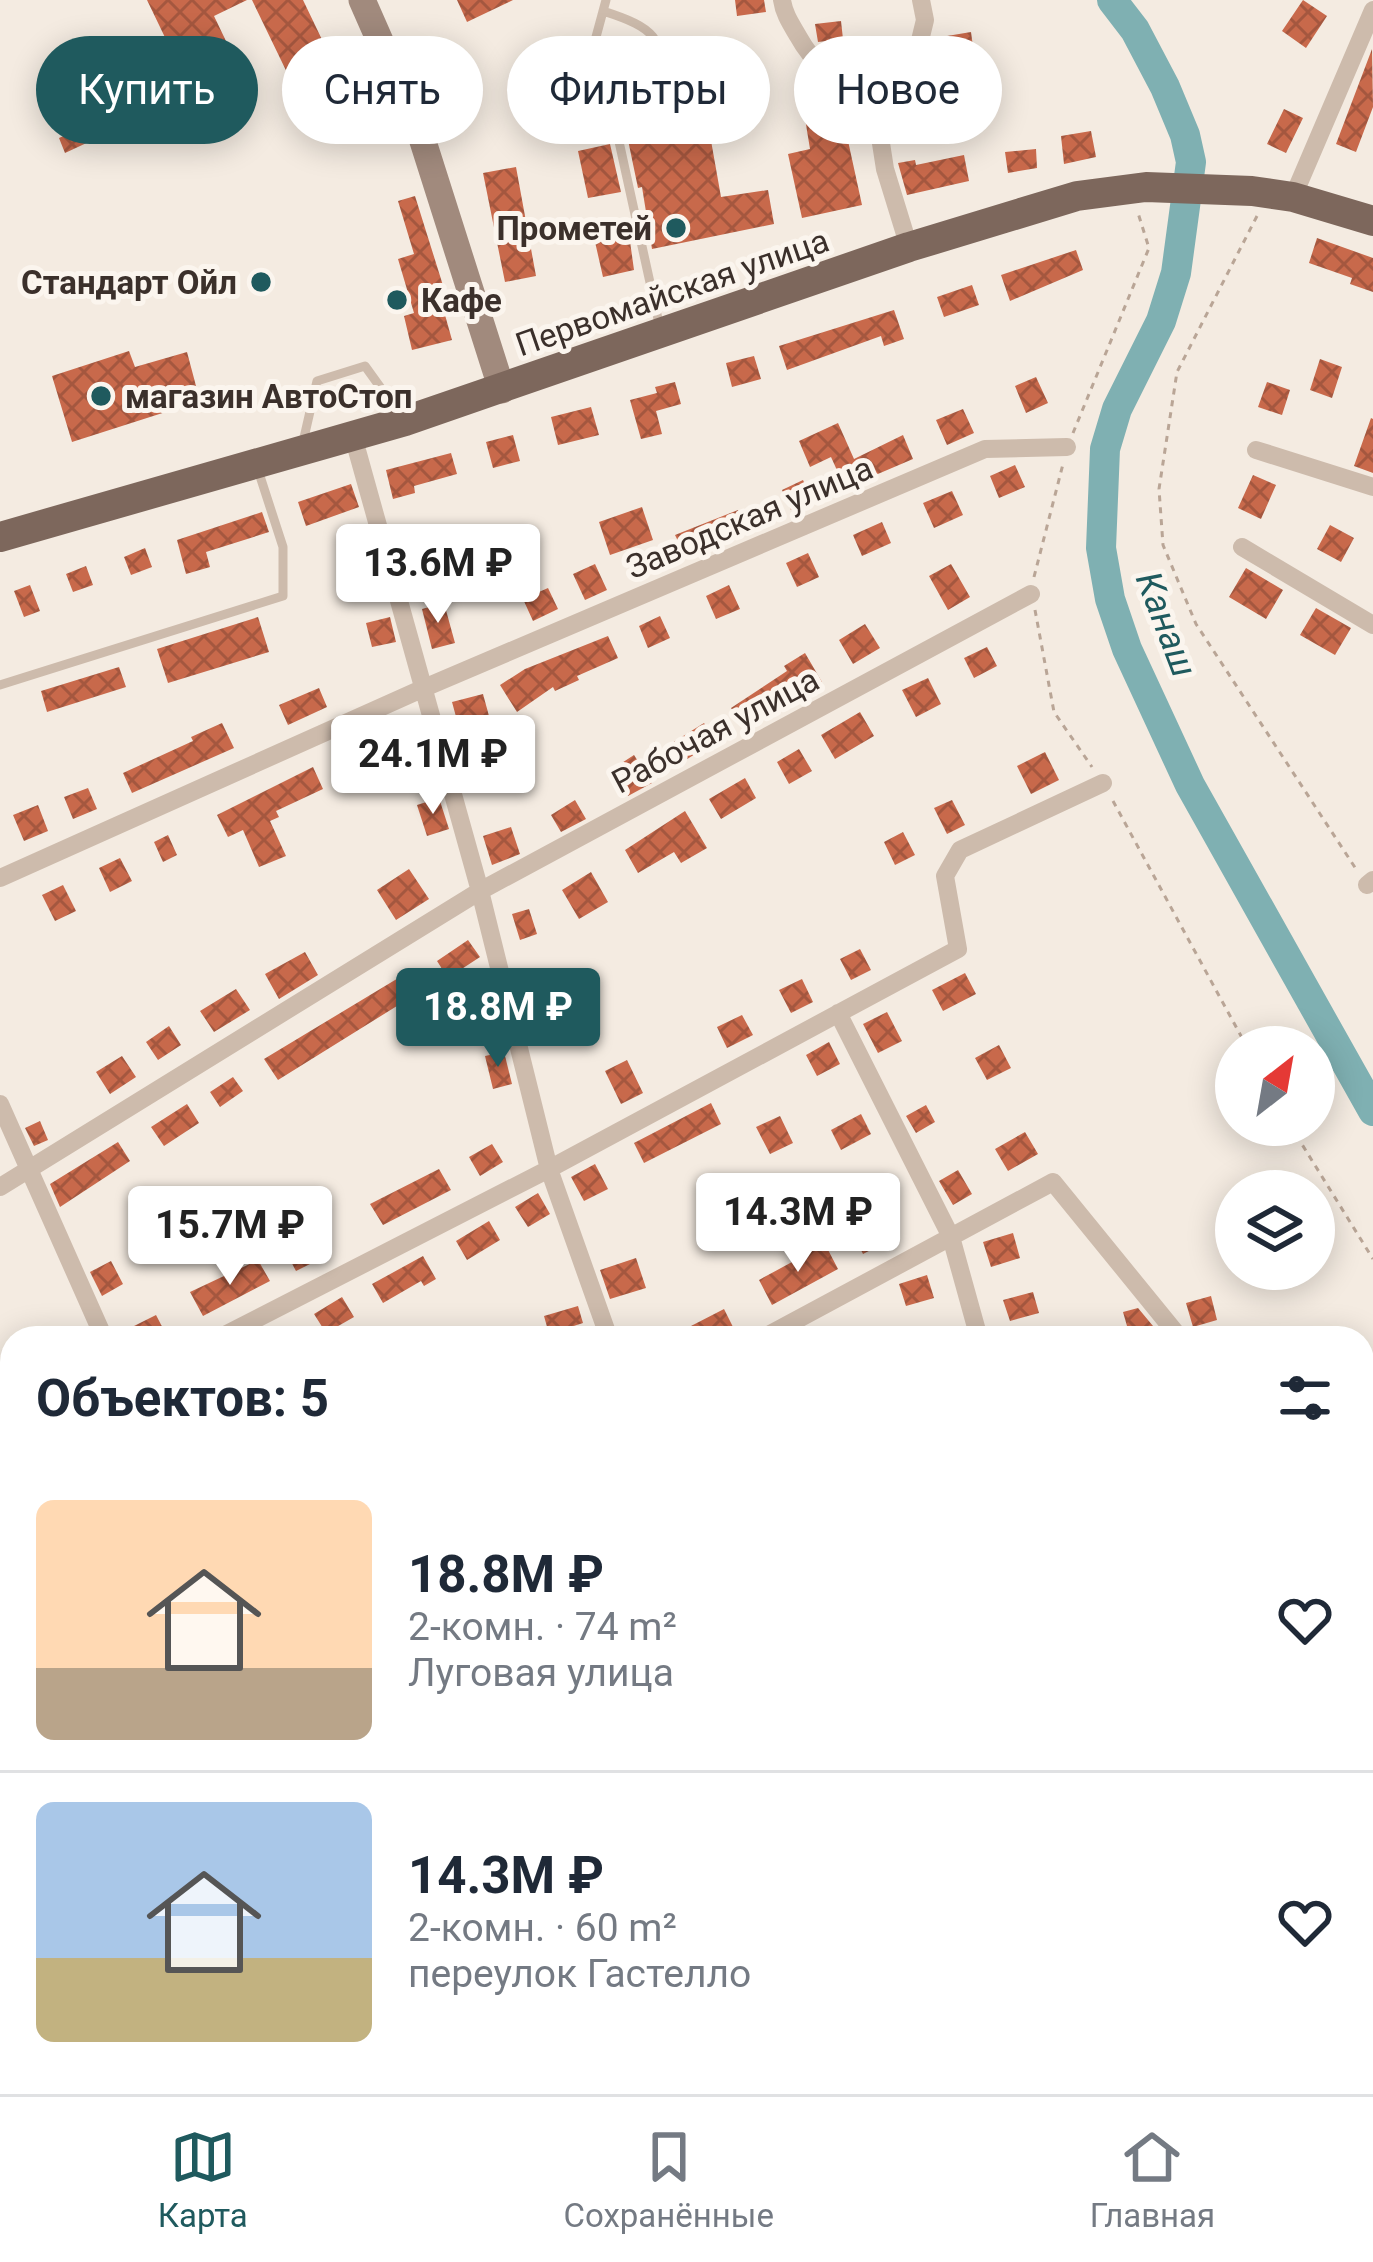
<!DOCTYPE html>
<html lang="ru">
<head>
<meta charset="utf-8">
<style>
	:root { --surface:#fff; --page:#f2f2f3; --text:#1f2937; --muted:#747a83; --line:#e0e1e3; --accent:#1f5a5e }
	body { margin:0; font-family:Roboto,sans-serif; background:var(--page); color:var(--text); height:100vh; display:flex; flex-direction:column; font-size:45px; white-space:nowrap }
	* { box-sizing:border-box; margin:0 }
	p { font-size:39px; color:var(--muted) }
	.icon { flex:none; width:66px; height:66px; fill:none; stroke:currentColor; stroke-width:2; stroke-linecap:round; stroke-linejoin:round }
	.map { position:relative; flex:1; overflow:hidden }
	.details { position:absolute; left:0px; top:1326px; width:1374px; height:768px; display:flex; flex-direction:column; background:var(--surface); border-radius:36px 36px 0 0; box-shadow:0 6px 30px #0003 }
	.details>* { flex:none }
	.top-card { position:absolute; left:36px; top:36px; width:1302px; height:108px; display:flex; gap:24px }
	.needle { width:78px; rotate:31deg }
	.fabs { position:absolute; left:1215px; top:1026px; display:grid; gap:24px }
	.fabs a { display:grid; place-items:center; width:120px; height:120px; border-radius:50%; background:var(--surface); box-shadow:0 6px 30px #0003; font-size:60px }
	.price { position:absolute; translate:-50% -102px; padding:0 27px; border-radius:12px; background:#fff; color:#222; font-size:39px; line-height:78px; filter:drop-shadow(0 3px 6px #0008) }
	.price::after { content:''; position:absolute; left:50%; top:72px; width:36px; height:27px; margin-left:-18px; background:inherit; clip-path:polygon(0 0,100% 0,50% 100%) }
	.price.selected { background:var(--accent); color:#fff }
	ul { padding:0; list-style:none }
	li { display:flex; align-items:center; gap:36px; height:300px; padding:0 36px }
	li+li { border-top:3px solid var(--line) }
	li span { display:grid; place-items:center; flex:none; width:336px; height:240px; border-radius:18px; color:#555 }
	li>.icon { margin-inline-start:auto }
	span .icon { width:144px; height:144px; fill:#fffc; stroke-width:1 }
	li b { font-size:51px }
	h2 { display:flex; justify-content:space-between; align-items:center; height:144px; padding:0 36px; font-size:51px }
	.chip { padding:0 42px; border-radius:54px; background:var(--surface); box-shadow:0 6px 30px #0003; font-size:42px; line-height:108px }
	.chip.selected { background:var(--accent); color:#fff }
	.tabs { display:flex; justify-content:space-around; align-items:center; height:168px; border-top:3px solid var(--line); background:var(--surface); font-size:33px; color:var(--muted) }
	.tabs a { display:grid; justify-items:center; gap:6px }
	.tabs .selected { color:var(--accent) }
	.map>svg:first-child { display:block }
	.lines { fill:none; stroke-linecap:round; stroke-linejoin:round }
	.river { stroke:#7fb0b2; stroke-width:30 }
	.building { fill:url(#building-cross-hatch) }
	.path { stroke:#b9a596; stroke-width:3; stroke-dasharray:6 6; stroke-linecap:butt }
	.service { stroke:#cdbbac; stroke-width:9 }
	.minor { stroke:#cdbbac; stroke-width:18 }
	.secondary { stroke:#a18a7d; stroke-width:27 }
	.primary { stroke:#7d675c; stroke-width:30 }
	.poi-dot { fill:#1f5a5e; stroke:#fbf5ee; stroke-width:4.5 }
	.labels { text-anchor:middle; stroke-width:10; stroke-linejoin:round; paint-order:stroke }
	.poi-label { font-size:33px; font-weight:bold; fill:#3b302b; stroke:#fbf5ee; text-anchor:end }
	.street-label { font-size:33px; fill:#3b302b; stroke:#fbf5ee }
	.water-label { font-size:36px; font-style:italic; fill:#1f5a5e; stroke:#fbf5ee }
</style>
</head>
<body>
<div class="map">
<svg width="1373" height="2094" viewBox="0 0 1373 2094">
	<defs>
		<pattern id="building-cross-hatch" width="8" height="8" patternUnits="userSpaceOnUse" patternTransform="scale(3)"><rect width="8" height="8" fill="#c8694b"/><path d="M0 0l8 8M0 8l8-8" fill="none" stroke="#a4573f"/></pattern>
	</defs>
	<rect width="100%" height="100%" fill="#f4ebe1"/>
	<g class="lines">
		<path class="river" d="M 1112,0 L 1135,30 L 1165,87 L 1185,135 L 1191,162 L 1176,273 L 1161,321 L 1117,409 L 1105,449 L 1101,548 L 1110,599 L 1127,649 L 1190,785 L 1373,1111"/>
	</g>
	<path class="building" d="M 147,0 L 247,0 L 214,16 L 247,85 L 199,108 Z
		M 252,0 L 303,0 L 350,98 L 309,118 Z
		M 457,0 L 513,0 L 467,22 Z
		M 735,0 L 764,0 L 766,12 L 737,16 Z
		M 1303,0 L 1327,16 L 1306,48 L 1282,31 Z
		M 841,21 L 843,39 L 818,42 L 815,24 Z
		M 971,32 L 975,61 L 938,66 L 935,38 Z
		M 127,41 L 147,86 L 110,102 L 121,127 L 65,153 L 59,138 L 72,132 L 47,77 Z
		M 1372,49 L 1373,107 L 1356,152 L 1336,144 Z
		M 821,82 L 849,91 L 855,125 L 845,127 L 862,205 L 802,218 L 788,154 L 810,149 L 801,94 L 822,90 Z
		M 704,101 L 721,197 L 768,190 L 774,224 L 652,249 L 642,187 L 638,188 L 628,140 L 634,139 L 629,114 Z
		M 1284,109 L 1303,118 L 1286,153 L 1267,144 Z
		M 1091,131 L 1096,157 L 1064,164 L 1061,136 Z
		M 610,144 L 621,192 L 588,198 L 578,151 Z
		M 1036,149 L 1037,168 L 1008,173 L 1005,152 Z
		M 964,155 L 969,181 L 907,195 L 898,163 L 915,160 L 916,165 Z
		M 516,167 L 536,276 L 505,282 L 483,173 Z
		M 415,196 L 446,295 L 440,297 L 452,340 L 412,350 L 404,316 L 414,313 L 398,259 L 414,254 L 398,201 Z
		M 628,227 L 634,270 L 603,277 L 593,233 Z
		M 1317,238 L 1373,258 L 1373,292 L 1350,284 L 1352,278 L 1309,263 Z
		M 1076,250 L 1083,270 L 1010,301 L 1001,275 Z
		M 972,285 L 979,305 L 944,317 L 937,297 Z
		M 894,310 L 904,339 L 884,346 L 881,336 L 787,370 L 779,346 Z
		M 129,351 L 135,367 L 187,352 L 200,401 L 72,442 L 52,376 Z
		M 754,356 L 761,379 L 732,387 L 726,363 Z
		M 1320,359 L 1342,367 L 1332,398 L 1310,390 Z
		M 1036,377 L 1048,403 L 1026,413 L 1015,386 Z
		M 675,382 L 681,404 L 656,411 L 662,434 L 641,439 L 630,400 L 657,393 L 655,387 Z
		M 1267,382 L 1290,390 L 1282,415 L 1258,407 Z
		M 591,407 L 599,435 L 558,445 L 551,417 Z
		M 963,409 L 974,433 L 947,445 L 936,420 Z
		M 1371,418 L 1373,419 L 1373,473 L 1354,466 Z
		M 838,423 L 854,459 L 903,435 L 913,459 L 845,488 L 831,457 L 810,467 L 799,441 Z
		M 513,435 L 520,461 L 493,468 L 486,442 Z
		M 451,453 L 457,474 L 414,486 L 415,493 L 393,499 L 386,470 Z
		M 1015,465 L 1025,487 L 999,498 L 990,476 Z
		M 1253,475 L 1276,485 L 1261,519 L 1238,508 Z
		M 803,480 L 812,500 L 791,510 L 782,490 Z
		M 351,484 L 359,507 L 306,526 L 298,502 Z
		M 952,491 L 963,515 L 934,528 L 923,503 Z
		M 642,507 L 653,540 L 610,555 L 599,522 Z
		M 738,510 L 748,531 L 686,557 L 675,535 Z
		M 262,512 L 269,532 L 206,552 L 210,567 L 186,574 L 177,540 Z
		M 882,522 L 891,543 L 862,556 L 853,535 Z
		M 1330,525 L 1354,538 L 1341,562 L 1317,549 Z
		M 441,537 L 449,566 L 430,571 L 422,542 Z
		M 145,548 L 152,567 L 131,575 L 124,557 Z
		M 369,553 L 377,575 L 352,584 L 344,562 Z
		M 808,553 L 819,577 L 797,587 L 786,563 Z
		M 595,564 L 607,590 L 585,600 L 573,574 Z
		M 951,564 L 970,597 L 948,610 L 929,576 Z
		M 86,566 L 93,585 L 73,592 L 66,574 Z
		M 1246,568 L 1283,590 L 1266,619 L 1229,597 Z
		M 30,585 L 40,611 L 24,617 L 14,591 Z
		M 729,585 L 740,609 L 716,619 L 706,596 Z
		M 548,588 L 558,609 L 533,621 L 523,599 Z
		M 444,603 L 455,643 L 432,649 L 422,609 Z
		M 1316,608 L 1351,628 L 1335,655 L 1300,635 Z
		M 660,616 L 670,638 L 648,648 L 639,626 Z
		M 258,617 L 269,652 L 168,683 L 157,649 Z
		M 390,617 L 396,642 L 372,647 L 366,623 Z
		M 865,624 L 880,648 L 853,664 L 839,640 Z
		M 608,636 L 618,658 L 577,676 L 579,680 L 555,691 L 553,687 L 517,712 L 500,685 L 525,669 Z
		M 987,647 L 997,666 L 974,678 L 964,658 Z
		M 805,653 L 822,682 L 744,728 L 731,708 L 787,671 L 784,666 Z
		M 119,667 L 126,687 L 47,712 L 41,691 Z
		M 928,678 L 941,704 L 916,717 L 902,690 Z
		M 319,688 L 327,707 L 288,725 L 279,705 Z
		M 483,694 L 489,716 L 458,724 L 452,702 Z
		M 860,712 L 874,736 L 835,759 L 821,735 Z
		M 413,722 L 423,743 L 400,754 L 390,733 Z
		M 222,723 L 234,748 L 132,793 L 123,773 L 193,741 L 191,737 Z
		M 704,723 L 716,741 L 684,761 L 672,743 Z
		M 799,749 L 812,771 L 789,784 L 777,762 Z
		M 1045,752 L 1059,780 L 1031,794 L 1017,766 Z
		M 634,755 L 652,783 L 628,796 L 611,770 Z
		M 313,767 L 323,789 L 276,811 L 279,817 L 270,821 L 286,856 L 259,867 L 243,830 L 228,837 L 217,815 Z
		M 745,778 L 756,798 L 721,819 L 709,799 Z
		M 88,788 L 97,809 L 73,819 L 64,797 Z
		M 439,798 L 449,829 L 427,836 L 417,805 Z
		M 575,800 L 586,819 L 561,832 L 551,815 Z
		M 952,800 L 965,825 L 947,834 L 934,808 Z
		M 38,805 L 48,831 L 24,841 L 13,815 Z
		M 685,811 L 707,848 L 681,863 L 674,852 L 638,873 L 625,850 Z
		M 511,827 L 520,854 L 492,865 L 483,836 Z
		M 903,832 L 915,855 L 895,865 L 884,842 Z
		M 168,835 L 177,855 L 163,862 L 154,842 Z
		M 120,858 L 132,881 L 110,892 L 99,868 Z
		M 409,869 L 429,899 L 396,920 L 377,890 Z
		M 591,872 L 608,902 L 579,919 L 562,890 Z
		M 63,885 L 76,911 L 55,921 L 42,895 Z
		M 529,909 L 537,934 L 520,940 L 512,914 Z
		M 468,940 L 480,957 L 448,978 L 437,961 Z
		M 860,949 L 871,970 L 851,980 L 840,959 Z
		M 305,952 L 318,975 L 279,999 L 265,974 Z
		M 965,973 L 976,994 L 943,1011 L 932,990 Z
		M 400,977 L 413,996 L 278,1080 L 264,1059 Z
		M 802,979 L 813,1002 L 791,1013 L 779,990 Z
		M 236,989 L 250,1010 L 214,1032 L 200,1011 Z
		M 577,1003 L 585,1030 L 549,1040 L 542,1013 Z
		M 494,1004 L 499,1025 L 473,1032 L 467,1011 Z
		M 887,1012 L 902,1041 L 878,1053 L 863,1024 Z
		M 742,1015 L 753,1035 L 727,1048 L 717,1027 Z
		M 169,1026 L 181,1045 L 158,1060 L 146,1042 Z
		M 829,1042 L 840,1064 L 817,1076 L 806,1055 Z
		M 999,1045 L 1011,1068 L 987,1080 L 975,1058 Z
		M 504,1052 L 512,1084 L 493,1089 L 485,1056 Z
		M 122,1056 L 136,1077 L 110,1094 L 96,1072 Z
		M 627,1060 L 643,1093 L 621,1104 L 605,1071 Z
		M 233,1077 L 243,1091 L 220,1107 L 210,1092 Z
		M 711,1103 L 721,1124 L 644,1163 L 634,1143 Z
		M 187,1104 L 199,1123 L 164,1146 L 151,1127 Z
		M 926,1105 L 935,1122 L 916,1133 L 906,1116 Z
		M 861,1114 L 871,1134 L 841,1150 L 831,1130 Z
		M 780,1116 L 793,1143 L 770,1154 L 756,1127 Z
		M 40,1121 L 48,1140 L 34,1146 L 25,1128 Z
		M 1025,1132 L 1038,1154 L 1008,1171 L 995,1149 Z
		M 118,1142 L 130,1161 L 60,1207 L 50,1184 Z
		M 492,1144 L 503,1162 L 480,1176 L 469,1157 Z
		M 595,1164 L 608,1189 L 584,1201 L 571,1177 Z
		M 439,1169 L 451,1190 L 383,1225 L 370,1204 Z
		M 958,1170 L 972,1194 L 953,1205 L 939,1181 Z
		M 538,1193 L 550,1214 L 528,1227 L 515,1207 Z
		M 872,1217 L 886,1242 L 863,1254 L 850,1228 Z
		M 489,1221 L 500,1240 L 467,1260 L 456,1241 Z
		M 308,1229 L 324,1257 L 296,1271 L 281,1243 Z
		M 1013,1233 L 1020,1258 L 991,1267 L 983,1242 Z
		M 825,1244 L 838,1269 L 772,1305 L 759,1280 Z
		M 423,1256 L 436,1279 L 424,1286 L 421,1281 L 383,1303 L 372,1284 Z
		M 636,1258 L 646,1288 L 610,1299 L 600,1270 Z
		M 258,1260 L 270,1281 L 203,1316 L 190,1292 Z
		M 111,1261 L 123,1284 L 102,1296 L 90,1272 Z
		M 927,1275 L 934,1298 L 906,1306 L 899,1284 Z
		M 1033,1292 L 1039,1313 L 1010,1321 L 1003,1300 Z
		M 1211,1296 L 1217,1320 L 1193,1327 L 1186,1303 Z
		M 342,1297 L 354,1317 L 326,1333 L 314,1314 Z
		M 578,1306 L 583,1323 L 549,1334 L 544,1316 Z
		M 1138,1308 L 1153,1326 L 1129,1333 L 1123,1312 Z
		M 724,1309 L 736,1333 L 725,1338 L 698,1338 L 691,1326 Z
		M 156,1315 L 168,1338 L 141,1338 L 134,1326 Z"/>
	<g class="lines">
		<path class="path" d="M 1257,216 L 1177,372 L 1159,489 L 1163,545 L 1196,624 L 1356,869
			M 1073,433 L 1149,248 L 1138,213
			M 1034,577 L 1063,464
			M 1035,610 L 1054,712 L 1092,767
			M 1113,801 L 1247,1047
			M 1290,1125 L 1373,1259"/>
		<path class="service" d="M 606,0 L 596,37 L 660,328
			M 603,11 C 662,30 659,38 670,96 L 611,104
			M 303,442 L 317,381 L 365,366 L 401,416
			M 0,685 L 283,596 L 283,547 L 258,470"/>
		<path class="minor" d="M 782,0 C 784,14 791,24 798,36 C 829,92 864,82 915,61 L 925,20 L 921,0
			M 871,79 L 885,169 L 909,247
			M 1293,197 L 1373,10
			M 353,436 L 480,891 L 549,1169 L 609,1338
			M 1256,450 L 1373,487
			M 1242,547 L 1373,625
			M 0,878 L 424,688 L 985,449 L 1067,447
			M 1367,885 L 1373,880
			M 838,1013 L 951,1237 L 979,1338
			M 0,1104 L 104,1338
			M 0,1187 L 480,891 L 1031,594
			M 219,1338 L 549,1169 L 958,949 L 945,876 L 960,850 L 1103,783
			M 763,1338 L 1053,1182 L 1180,1338
			M 0,1452 L 12,1446
			M 0,1499 L 12,1500
			M 1362,1722 L 1373,1719
			M 1362,1932 L 1373,1969
			M 507,2082 L 508,2094
			M 818,2082 L 821,2094
			M 1000,2082 L 1003,2094
			M 1188,2082 L 1192,2094"/>
		<path class="secondary" d="M 362,0 L 420,132 L 502,390"/>
		<path class="primary" d="M 0,537 L 405,421 L 909,247 L 1077,196 L 1146,187 L 1252,191 L 1293,197 L 1373,221"/>
	</g>
	<g class="poi-dot">
		<circle cx="676" cy="228" r="12"/>
		<circle cx="261" cy="282" r="12"/>
		<circle cx="397" cy="300" r="12"/>
		<circle cx="101" cy="396" r="12"/>
	</g>
	<g class="labels">
		<g class="poi-label">
			<text x="652" y="240">Прометей</text>
			<text x="237" y="294">Стандарт Ойл</text>
			<text x="421" y="312" text-anchor="start">Кафе</text>
			<text x="125" y="408" text-anchor="start">магазин АвтоСтоп</text>
		</g>
		<g class="street-label">
			<text transform="translate(672 292) rotate(-19)" y="12">Первомайская улица</text>
			<text transform="translate(749 517) rotate(-23)" y="12">Заводская улица</text>
			<text transform="translate(715 730) rotate(-28)" y="12">Рабочая улица</text>
		</g>
		<g class="water-label">
			<text transform="translate(1167 624) rotate(69)" y="13">Канаш</text>
		</g>
	</g>
</svg>
<div class="fabs">
<a><svg class="needle" viewBox="-14 -14 28 28"><path d="M0-13l5 13h-10z" fill="#e53935"/><path d="M0 13l5-13h-10z" fill="#747a83"/></svg></a>
<a><svg class="icon" aria-label="layers" viewBox="0 0 24 24"><path d="M12 4l9 5-9 5-9-5zM3 14l9 5 9-5"/></svg></a>
</div>
<b class="price" style="left:438px;top:626px">13.6M ₽</b>
<b class="price" style="left:433px;top:817px">24.1M ₽</b>
<b class="price selected" style="left:498px;top:1070px">18.8M ₽</b>
<b class="price" style="left:798px;top:1275px">14.3M ₽</b>
<b class="price" style="left:230px;top:1288px">15.7M ₽</b>
<div class="top-card">
<a class="chip selected">Купить</a>
<a class="chip">Снять</a>
<a class="chip">Фильтры</a>
<a class="chip">Новое</a>
</div>
<section class="details">
<h2>Объектов: 5<svg class="icon" aria-label="filters" viewBox="0 0 24 24"><path d="M4 7h16M4 17h16"/><circle cx="9" cy="7" r="2"/><circle cx="15" cy="17" r="2"/></svg></h2>
<ul>
<li><span style="background:linear-gradient(#ffd9b3 70%,#b9a48a 0)"><svg class="icon" aria-label="home" viewBox="0 0 24 24"><path d="M3 11l9-7 9 7M6 9v11h12V9"/></svg></span><div><b>18.8M ₽</b><p>2-комн. · 74 m²</p><p>Луговая улица</p></div><svg class="icon" aria-label="heart" viewBox="0 0 24 24"><path d="M12 20l-8-8c-3-5 5-10 8-4 3-6 11-1 8 4z"/></svg></li>
<li><span style="background:linear-gradient(#a9c7e8 65%,#c2b280 0)"><svg class="icon" aria-label="home" viewBox="0 0 24 24"><path d="M3 11l9-7 9 7M6 9v11h12V9"/></svg></span><div><b>14.3M ₽</b><p>2-комн. · 60 m²</p><p>переулок Гастелло</p></div><svg class="icon" aria-label="heart" viewBox="0 0 24 24"><path d="M12 20l-8-8c-3-5 5-10 8-4 3-6 11-1 8 4z"/></svg></li>
</ul>
</section>
</div>
<nav class="tabs">
<a class="selected"><svg class="icon" aria-label="map" viewBox="0 0 24 24"><path d="M3 6l6-2 6 2 6-2v14l-6 2-6-2-6 2zM9 4v14M15 6v14"/></svg>Карта</a>
<a><svg class="icon" aria-label="saved" viewBox="0 0 24 24"><path d="M7 4h10v16l-5-4-5 4z"/></svg>Сохранённые</a>
<a><svg class="icon" aria-label="home" viewBox="0 0 24 24"><path d="M3 11l9-7 9 7M6 9v11h12V9"/></svg>Главная</a>
</nav>
</body>
</html>
